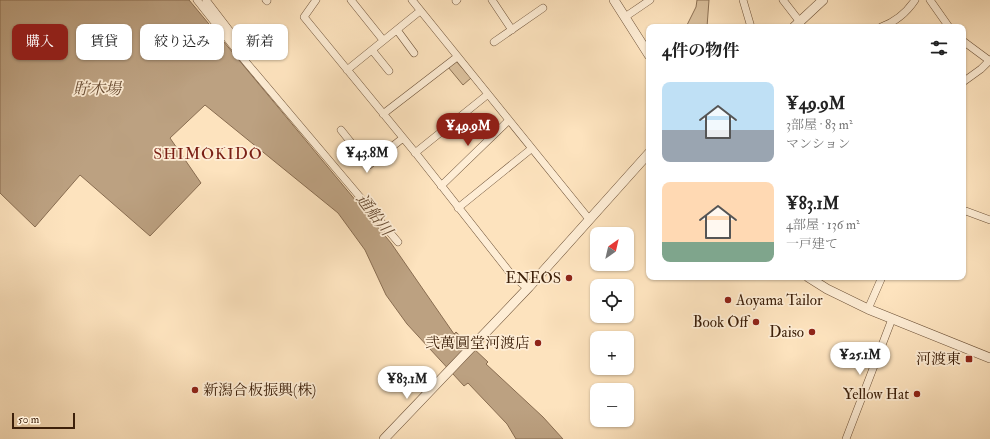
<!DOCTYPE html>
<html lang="ja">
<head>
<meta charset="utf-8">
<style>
	:root { --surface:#fff; --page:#f6f6f6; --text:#222; --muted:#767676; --accent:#8f2418 }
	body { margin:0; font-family:"IM FELL Double Pica","Noto Serif JP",serif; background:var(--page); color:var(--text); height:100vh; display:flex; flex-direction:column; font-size:15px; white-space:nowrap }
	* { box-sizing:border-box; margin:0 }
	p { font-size:13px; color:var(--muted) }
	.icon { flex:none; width:22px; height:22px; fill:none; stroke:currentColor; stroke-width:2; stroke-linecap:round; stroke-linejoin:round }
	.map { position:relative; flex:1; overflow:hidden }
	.sheet { position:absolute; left:646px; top:24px; width:320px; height:256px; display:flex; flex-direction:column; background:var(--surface); border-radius:8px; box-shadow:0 1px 3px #0004 }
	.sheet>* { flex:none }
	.banner { position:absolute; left:12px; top:24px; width:380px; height:36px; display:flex; gap:8px }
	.needle { width:26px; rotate:34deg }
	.buttons { position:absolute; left:590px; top:227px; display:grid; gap:8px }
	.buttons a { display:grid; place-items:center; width:44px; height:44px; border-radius:8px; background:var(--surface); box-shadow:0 1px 3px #0004; font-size:20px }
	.scale { position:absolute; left:12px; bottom:10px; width:63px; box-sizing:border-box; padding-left:4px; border:2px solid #3d200a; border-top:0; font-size:11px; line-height:14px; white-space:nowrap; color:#3d200a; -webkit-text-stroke:3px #feedd5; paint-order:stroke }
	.price { position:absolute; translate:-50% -34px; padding:0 9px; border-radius:14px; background:#fff; color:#222; font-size:13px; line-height:26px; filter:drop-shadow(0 1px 2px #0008) }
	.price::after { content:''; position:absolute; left:50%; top:24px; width:12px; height:9px; margin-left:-6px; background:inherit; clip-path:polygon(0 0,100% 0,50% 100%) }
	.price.on { background:var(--accent); color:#fff }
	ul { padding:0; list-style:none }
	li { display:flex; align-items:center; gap:12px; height:100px; padding:0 16px }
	li span { display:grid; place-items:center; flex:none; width:112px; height:80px; border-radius:8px; color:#555 }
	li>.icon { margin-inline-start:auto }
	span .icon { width:48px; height:48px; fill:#fffc; stroke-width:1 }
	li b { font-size:17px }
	h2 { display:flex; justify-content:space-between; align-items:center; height:48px; padding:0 16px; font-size:17px }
	.pill { padding:0 14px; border-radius:8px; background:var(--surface); box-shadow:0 1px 3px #0004; font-size:14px; line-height:36px }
	.pill.on { background:var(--accent); color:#fff }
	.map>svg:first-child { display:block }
	.green { fill:#dcc29f; stroke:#8c7154 }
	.water { fill:#bca181; stroke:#896d51 }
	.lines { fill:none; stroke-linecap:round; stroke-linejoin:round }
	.minor-casing { stroke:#6d5137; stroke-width:8 }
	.tertiary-casing { stroke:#6d5137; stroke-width:10 }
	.minor { stroke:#feedd5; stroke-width:7 }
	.tertiary { stroke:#feedd5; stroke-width:9 }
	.poi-dot { fill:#8f2418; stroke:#feedd5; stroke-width:1.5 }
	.labels { text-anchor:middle; stroke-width:3.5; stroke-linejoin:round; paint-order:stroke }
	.poi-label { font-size:15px; fill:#3d200a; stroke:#feedd5; text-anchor:end }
	.water-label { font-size:16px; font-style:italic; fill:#694d34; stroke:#feedd5 }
	.neighbourhood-label { font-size:16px; letter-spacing:1px; fill:#7a1f14; stroke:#feedd5 }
</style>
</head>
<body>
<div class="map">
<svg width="990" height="439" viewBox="0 0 990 439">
	<rect width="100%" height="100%" fill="#fde3be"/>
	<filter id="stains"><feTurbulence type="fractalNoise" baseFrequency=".005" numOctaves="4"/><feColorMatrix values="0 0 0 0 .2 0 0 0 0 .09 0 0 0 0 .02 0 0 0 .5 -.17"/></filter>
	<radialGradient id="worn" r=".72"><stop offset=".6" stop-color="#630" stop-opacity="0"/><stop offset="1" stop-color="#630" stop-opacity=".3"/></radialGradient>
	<path class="green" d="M 697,0 L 709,0 L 707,27 L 686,27 L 696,7 Z
		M 456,61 L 471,78 L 463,85 L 448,67 Z"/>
	<path class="water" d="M 0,0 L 189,0 L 391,243 L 454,334 L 456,332 L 488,362 L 486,364 L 543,417 L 563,439 L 516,439 L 507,424 L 468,383 L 464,386 L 407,324 L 386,295 L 365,250 L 338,213 L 205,105 L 170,138 L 201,183 L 150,236 L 80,175 L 35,227 L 0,193 Z"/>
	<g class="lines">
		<defs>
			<path id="minor" d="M 197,0 L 246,62 L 398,242
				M 206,0 L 242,47 L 237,51
				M 266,0 L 267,1
				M 316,0 L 304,17 L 418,156 L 511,274 L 527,288
				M 351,0 L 383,40
				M 412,0 L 589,219
				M 492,0 L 512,30
				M 743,0 L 751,27
				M 783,0 L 800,22
				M 930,0 L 949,27
				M 456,1 L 457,0
				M 625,17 L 650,0
				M 881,27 C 895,22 907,12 915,0
				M 397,30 L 414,53
				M 963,41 L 990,61
				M 494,42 L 543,8
				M 372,50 L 389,71
				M 347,70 L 420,11
				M 963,82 L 981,69 L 990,60
				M 383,114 L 457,57
				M 341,130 L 369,165 L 403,138
				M 415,153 L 487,95
				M 441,186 L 508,121
				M 458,208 L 531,149
				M 963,210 L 990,220
				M 868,309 L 882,277
				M 846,439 L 892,319"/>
			<path id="tertiary" d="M 614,0 L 649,55
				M 794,27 L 823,0
				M 808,277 L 827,289 L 868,309 L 990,358
				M 384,439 L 529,287 L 649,153"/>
		</defs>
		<use href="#minor" class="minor-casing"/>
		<use href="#tertiary" class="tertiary-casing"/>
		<use href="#minor" class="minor"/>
		<use href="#tertiary" class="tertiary"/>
	</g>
	<g class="poi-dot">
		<circle cx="569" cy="278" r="4"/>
		<circle cx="728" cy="300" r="4"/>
		<circle cx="756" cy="322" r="4"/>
		<circle cx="812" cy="332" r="4"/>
		<circle cx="538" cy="343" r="4"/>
		<rect x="965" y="355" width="8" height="8" rx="2"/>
		<circle cx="195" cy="390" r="4"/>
		<circle cx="917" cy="394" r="4"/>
	</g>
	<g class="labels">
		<g class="poi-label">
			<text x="561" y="283">ENEOS</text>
			<text x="736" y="305" text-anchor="start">Aoyama Tailor</text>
			<text x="748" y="327">Book Off</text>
			<text x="804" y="337">Daiso</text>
			<text x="530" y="348">弐萬圓堂河渡店</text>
			<text x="961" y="364">河渡東</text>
			<text x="203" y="395" text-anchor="start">新潟合板振興(株)</text>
			<text x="909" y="399">Yellow Hat</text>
		</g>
		<g class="water-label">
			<text x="97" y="94">貯木場</text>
			<text transform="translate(375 214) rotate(53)" y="6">通船川</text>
		</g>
		<g class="neighbourhood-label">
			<text x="208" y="159">SHIMOKIDO</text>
		</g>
	</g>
	<rect width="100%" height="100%" filter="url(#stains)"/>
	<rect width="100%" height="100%" fill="url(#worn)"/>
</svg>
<div class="buttons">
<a><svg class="needle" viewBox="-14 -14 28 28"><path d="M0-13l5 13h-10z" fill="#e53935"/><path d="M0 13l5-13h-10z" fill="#767676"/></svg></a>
<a><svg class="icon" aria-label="locate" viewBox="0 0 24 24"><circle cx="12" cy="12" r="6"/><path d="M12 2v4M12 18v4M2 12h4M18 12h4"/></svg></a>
<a>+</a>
<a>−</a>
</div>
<div class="scale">50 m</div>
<b class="price on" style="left:468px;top:147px">¥49.9M</b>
<b class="price" style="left:367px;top:174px">¥43.8M</b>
<b class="price" style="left:860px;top:376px">¥25.1M</b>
<b class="price" style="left:407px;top:400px">¥83.1M</b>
<div class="banner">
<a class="pill on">購入</a>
<a class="pill">賃貸</a>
<a class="pill">絞り込み</a>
<a class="pill">新着</a>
</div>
<section class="sheet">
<h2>4件の物件<svg class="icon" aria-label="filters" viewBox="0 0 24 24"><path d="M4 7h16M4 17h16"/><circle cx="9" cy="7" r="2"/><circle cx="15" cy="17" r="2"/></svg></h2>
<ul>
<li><span style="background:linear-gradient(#bfe0f5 60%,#9aa5b1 0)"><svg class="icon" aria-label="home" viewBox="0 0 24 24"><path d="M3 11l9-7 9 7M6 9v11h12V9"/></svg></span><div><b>¥49.9M</b><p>3部屋 · 83 m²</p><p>マンション</p></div></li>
<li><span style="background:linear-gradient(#ffd9b3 75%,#7fa58c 0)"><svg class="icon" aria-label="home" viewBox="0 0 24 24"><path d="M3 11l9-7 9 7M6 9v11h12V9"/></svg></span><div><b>¥83.1M</b><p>4部屋 · 136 m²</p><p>一戸建て</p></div></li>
</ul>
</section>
</div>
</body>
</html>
